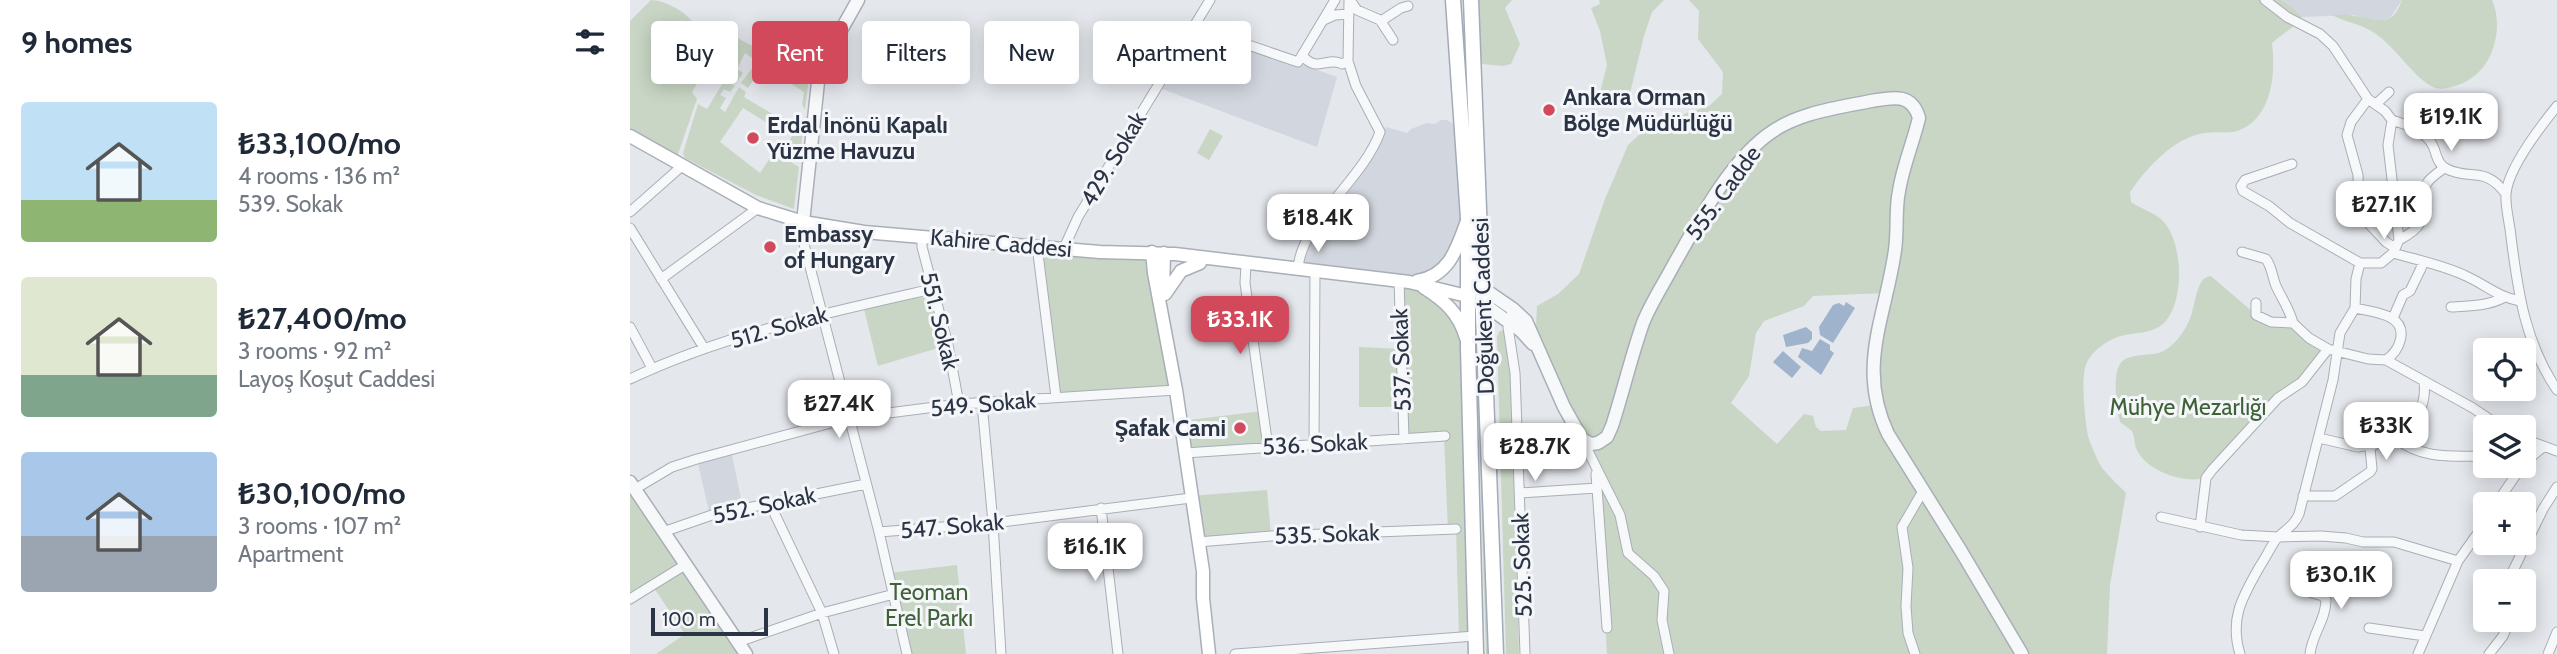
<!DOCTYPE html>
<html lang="en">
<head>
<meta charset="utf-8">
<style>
	:root { --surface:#fff; --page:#f6f6f7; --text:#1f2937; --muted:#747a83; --accent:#d1495b }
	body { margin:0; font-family:Cabin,sans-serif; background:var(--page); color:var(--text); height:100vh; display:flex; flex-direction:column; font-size:26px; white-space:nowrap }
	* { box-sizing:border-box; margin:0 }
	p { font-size:23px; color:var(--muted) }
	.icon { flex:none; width:38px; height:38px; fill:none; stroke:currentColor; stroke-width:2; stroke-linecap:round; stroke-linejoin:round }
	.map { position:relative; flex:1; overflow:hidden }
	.drawer { display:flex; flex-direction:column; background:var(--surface); width:630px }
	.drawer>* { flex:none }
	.guide { position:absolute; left:21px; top:21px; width:665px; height:63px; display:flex; gap:14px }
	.controls { position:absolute; left:1843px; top:338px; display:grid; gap:14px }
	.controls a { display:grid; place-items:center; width:63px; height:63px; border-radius:7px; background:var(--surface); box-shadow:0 4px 18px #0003; font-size:35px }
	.scale { position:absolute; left:21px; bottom:18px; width:117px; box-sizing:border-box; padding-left:7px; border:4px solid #2b3445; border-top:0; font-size:19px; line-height:24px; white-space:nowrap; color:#2b3445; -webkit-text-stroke:5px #f4f6f9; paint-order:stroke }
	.price { position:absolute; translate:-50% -60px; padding:0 16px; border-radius:14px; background:#fff; color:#222; font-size:23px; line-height:46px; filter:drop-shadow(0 2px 4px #0008) }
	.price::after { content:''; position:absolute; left:50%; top:42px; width:21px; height:16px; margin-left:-10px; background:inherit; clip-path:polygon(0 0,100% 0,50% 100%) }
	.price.current { background:var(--accent); color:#fff }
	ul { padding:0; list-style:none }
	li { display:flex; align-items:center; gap:21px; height:175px; padding:0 21px }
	li span { display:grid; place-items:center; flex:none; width:196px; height:140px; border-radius:7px; color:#555 }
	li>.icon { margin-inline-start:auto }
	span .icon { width:84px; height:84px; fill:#fffc; stroke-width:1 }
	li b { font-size:30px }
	h2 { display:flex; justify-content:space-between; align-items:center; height:84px; padding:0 21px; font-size:30px }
	.tag { padding:0 24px; border-radius:7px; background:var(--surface); box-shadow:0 4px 18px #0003; font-size:24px; line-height:63px }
	.tag.current { background:var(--accent); color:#fff }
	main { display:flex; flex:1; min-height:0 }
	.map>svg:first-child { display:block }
	.built { fill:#d2d6de }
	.green { fill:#c9d6c5; fill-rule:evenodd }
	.water { fill:#9fb4cc }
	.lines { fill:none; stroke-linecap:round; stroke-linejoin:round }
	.minor-casing { stroke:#a9aeb7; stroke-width:11 }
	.tertiary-casing { stroke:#a9aeb7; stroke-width:15 }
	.secondary-casing { stroke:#a9aeb7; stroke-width:15 }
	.primary-casing { stroke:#a3abb8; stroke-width:17 }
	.minor { stroke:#f7f8fa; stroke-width:9 }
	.tertiary { stroke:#f7f8fa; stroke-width:12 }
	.secondary { stroke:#fff; stroke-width:12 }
	.primary { stroke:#fff; stroke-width:14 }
	.poi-dot { fill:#d1495b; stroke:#f4f6f9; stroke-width:2.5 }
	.labels { text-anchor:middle; stroke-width:6; stroke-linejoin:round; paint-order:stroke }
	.poi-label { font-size:23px; font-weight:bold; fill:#2b3445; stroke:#f4f6f9; text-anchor:start }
	.street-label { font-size:23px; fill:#2b3445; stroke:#f4f6f9 }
	.park-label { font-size:23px; fill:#3f6138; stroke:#f4f6f9 }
</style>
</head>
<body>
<main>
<section class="drawer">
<h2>9 homes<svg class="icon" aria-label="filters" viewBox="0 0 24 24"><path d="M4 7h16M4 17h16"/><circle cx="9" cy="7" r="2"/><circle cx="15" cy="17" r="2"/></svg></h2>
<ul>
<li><span style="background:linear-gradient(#bfe0f5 70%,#8fb573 0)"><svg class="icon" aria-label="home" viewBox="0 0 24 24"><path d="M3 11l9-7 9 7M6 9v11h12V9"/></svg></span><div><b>₺33,100/mo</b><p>4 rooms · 136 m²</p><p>539. Sokak</p></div></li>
<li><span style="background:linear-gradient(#dfe7d0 70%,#7fa58c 0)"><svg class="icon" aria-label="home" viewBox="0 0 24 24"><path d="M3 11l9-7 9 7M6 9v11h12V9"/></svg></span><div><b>₺27,400/mo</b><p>3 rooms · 92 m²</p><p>Layoş Koşut Caddesi</p></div></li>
<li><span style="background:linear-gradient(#a9c7e8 60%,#9aa5b1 0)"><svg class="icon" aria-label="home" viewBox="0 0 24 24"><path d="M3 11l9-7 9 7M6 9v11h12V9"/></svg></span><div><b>₺30,100/mo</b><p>3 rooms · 107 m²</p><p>Apartment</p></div></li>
</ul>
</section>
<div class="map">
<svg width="1927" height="654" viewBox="0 0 1927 654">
	<rect width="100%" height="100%" fill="#e4e7ec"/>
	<path class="built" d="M 1652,0 L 1772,0 L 1760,18 L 1750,22 L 1724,15 L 1672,17 L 1665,9 Z
		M 563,26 L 707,77 L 687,147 L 527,87 Z
		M 811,120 L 817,120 L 833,130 L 838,218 L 827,247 L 796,280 L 668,268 L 669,259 L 750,132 L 756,127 L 777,133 L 781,129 L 797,123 L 805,124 Z
		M 101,451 L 113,508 L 80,516 L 67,459 Z"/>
	<path class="green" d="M 21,0 C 47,1 80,30 79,58 C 79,68 67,83 62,92 L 67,99 L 47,157 L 0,131 L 0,21 Z
		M 841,0 L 882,0 L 875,8 L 890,44 L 881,64 L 873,66 L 842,63 Z
		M 969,0 L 1034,0 L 1022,12 L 1014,36 L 1000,93 L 990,107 L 967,105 L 977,65 L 970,31 L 961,8 L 970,4 Z
		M 1059,0 L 1652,0 L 1665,9 L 1672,17 C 1663,29 1653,33 1642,43 C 1646,74 1642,119 1607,131 C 1596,134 1585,131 1574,133 C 1543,138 1517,168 1500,192 L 1501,202 C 1511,209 1526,213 1533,221 C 1553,242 1555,300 1535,322 C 1521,336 1502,331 1485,338 C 1475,342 1462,352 1457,362 C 1450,376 1455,420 1458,436 C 1460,444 1465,453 1468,461 C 1474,473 1487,483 1496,493 L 1480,585 L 1477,654 L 977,654 L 966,469 L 900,327 L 906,326 L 907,306 L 928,294 L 949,274 L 975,199 L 998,145 L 1009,135 L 1059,112 L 1079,106 L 1092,94 L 1093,72 L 1068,39 L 1069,11 ZM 1256,293 L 1246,405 L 1223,408 L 1216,430 L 1191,431 L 1186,427 L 1183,416 L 1174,414 L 1147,444 L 1101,403 L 1119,376 L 1126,333 L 1134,321 L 1174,306 L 1183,296 Z
		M 1772,0 L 1862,0 C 1870,18 1868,40 1859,58 C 1853,70 1841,81 1828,85 C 1819,88 1809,91 1801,86 C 1783,76 1766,48 1746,34 C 1733,24 1717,23 1702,15 C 1710,15 1718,14 1725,16 C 1748,19 1761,30 1772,0 Z
		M 104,36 L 179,77 L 175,110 L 172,104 L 174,92 L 133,66 L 118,88 L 111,83 L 126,63 L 125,60 L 115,53 L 107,69 L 113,73 L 108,80 L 103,78 L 101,83 L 105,86 L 100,92 L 94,89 L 90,95 L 96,98 L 90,108 L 95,112 L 109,87 L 116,92 L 114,97 L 156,122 L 158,119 L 166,123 L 160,133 L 157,132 L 155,134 L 113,108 L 90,142 L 130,173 L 144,152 L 169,167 L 164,209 L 126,195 L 55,158 L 53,153 L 68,104 L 77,109 L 104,65 Z
		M 168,126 L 168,129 L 173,132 L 169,161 L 153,151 Z
		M 580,129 L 593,136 L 579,160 L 567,153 Z
		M 407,246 L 522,261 L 546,390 L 426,397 Z
		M 1581,276 L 1631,319 L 1653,321 L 1698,349 L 1672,382 L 1656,391 L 1576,478 C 1554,484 1515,471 1506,448 C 1504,442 1505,437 1502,431 L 1490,422 C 1487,408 1482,376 1490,364 C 1498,352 1520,357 1531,352 C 1543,348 1554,332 1559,321 C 1566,307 1565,277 1581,276 Z
		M 779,282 L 830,321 L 845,636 L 829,638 L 826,530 L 818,530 L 814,436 L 774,439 L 773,407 L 729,407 L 729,347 L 771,349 L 768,289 Z
		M 302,289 L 318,345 L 248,366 L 233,305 Z
		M 845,313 L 852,431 L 859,654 L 856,654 Z
		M 875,329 L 881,374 L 889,654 L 876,654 L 867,337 L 869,332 Z
		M 632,411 L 638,447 L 555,453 L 551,421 Z
		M 0,482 L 116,654 L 26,654 L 55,634 L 22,585 L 0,599 Z
		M 637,490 L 641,536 L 568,542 L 560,496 Z
		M 327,565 L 336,654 L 277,654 L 259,573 Z"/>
	<path class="water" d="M 1216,302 L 1225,308 L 1203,343 L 1190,335 L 1189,327 L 1203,305 L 1209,303 L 1214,306 Z
		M 1176,327 L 1182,332 L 1182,339 L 1178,343 L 1156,347 L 1153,335 Z
		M 1190,339 L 1200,345 L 1200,350 L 1204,353 L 1191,375 L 1168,357 L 1172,348 L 1182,351 Z
		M 1153,351 L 1171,367 L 1162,378 L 1143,362 Z"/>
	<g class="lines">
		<defs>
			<path id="minor" d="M 720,0 L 727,10 L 750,20 L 763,40
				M 1635,0 L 1657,17 L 1690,34 L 1703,46 L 1738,99 L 1755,111 L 1762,120 L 1758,145 L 1769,240 L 1763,253
				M 694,20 L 705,15 L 719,14
				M 751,21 L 771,8 L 778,6
				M 563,26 L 668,62 L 705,0
				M 672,55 C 687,74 697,56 712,64 L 718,61
				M 1738,99 L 1721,122 L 1717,135 L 1728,175 L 1729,213 L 1756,242 L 1765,248
				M 1746,104 L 1759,92
				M 1927,106 C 1910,127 1878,168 1876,194 C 1875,207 1880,224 1881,237 C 1888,292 1895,343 1927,390
				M 1762,120 C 1777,125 1795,130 1803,146 C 1807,155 1807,164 1817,169 C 1841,181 1854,165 1876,194
				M 1662,164 L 1615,180 L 1611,186 L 1613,191 L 1639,206 L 1660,223 L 1730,263 L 1751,263 L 1763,253 C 1787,260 1813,265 1836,276 C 1856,285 1868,297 1890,301
				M 0,212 L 52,166
				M 173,222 L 174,244 L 249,532 L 277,654
				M 0,228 L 74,348
				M 292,237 L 292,247 L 318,345 L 329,404
				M 1769,240 C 1808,220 1784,207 1797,183 C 1801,177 1809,172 1814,168
				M 407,246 L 426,397
				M 434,248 L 448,217 L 580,0
				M 1612,252 L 1636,259 C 1642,267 1642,276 1646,286 C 1652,299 1659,308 1663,323
				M 616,264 L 615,283 L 638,447
				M 668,268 C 672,221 733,180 750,132 L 726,86 L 718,61 L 719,0
				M 31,279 L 128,208
				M 769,280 L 774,439
				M 1626,303 L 1626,315 L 1641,322 L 1663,323 L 1679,338 L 1698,349 L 1738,359 L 1756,360 L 1843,408 L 1871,427
				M 1821,307 C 1839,306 1857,306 1873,298
				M 1725,308 C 1743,312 1778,314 1770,341 C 1768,349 1763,355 1756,360
				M 883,309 L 878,327 L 885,373 L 895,654
				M 1763,318 L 1773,295 L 1780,291 L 1794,262
				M 0,327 L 22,368
				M 0,379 C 95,334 200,312 302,289
				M 352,403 L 363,523 L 371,654
				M 1765,437 C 1789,460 1825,456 1855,456
				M 1689,438 L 1728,447 L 1744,444
				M 952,439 L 990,515 L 998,553 L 1024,576 L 1034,591 L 1032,620 L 1039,654
				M 1894,439 L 1927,451
				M 684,444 L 685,270
				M 555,453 L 815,436
				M 1894,463 L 1913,447
				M 966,474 L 977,628
				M 5,489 L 42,467 L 67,459 L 219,418 L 329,404 L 546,390
				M 890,493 L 967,488
				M 1673,496 L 1705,496 L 1740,472 L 1742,469 L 1740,448 C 1748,440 1758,442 1766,436 C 1786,423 1797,406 1794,382
				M 140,504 L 192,613 L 204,654
				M 1866,504 L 1892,466
				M 471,508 L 488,654
				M 1531,517 L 1611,535 L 1648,537 L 1691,536 L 1716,538 L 1733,542 L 1764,542 L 1828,561
				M 1570,527 L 1576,478 L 1582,470 L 1648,398 L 1672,382 L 1698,349
				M 33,532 L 82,515 L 236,484
				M 249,532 L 363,523 L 561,498
				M 568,542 L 641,536 L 826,529
				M 1678,576 L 1678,588 L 1682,593 L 1693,596 L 1696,600 C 1696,620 1682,634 1680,654
				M 1878,581 L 1913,509 L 1927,487
				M 0,599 L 55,565
				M 1739,628 L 1795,636
				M 108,642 L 192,613 L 264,594
				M 605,654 L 845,636
				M 1285,654 L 1278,633 L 1276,606 L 1278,568 L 1272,527 L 1293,491
				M 1610,654 C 1599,618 1613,596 1630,566 C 1636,557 1641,546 1647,538 C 1656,529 1664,526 1669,514 L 1703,380 L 1710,333 L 1725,308 L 1726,279 L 1730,263
				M 1788,654 L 1828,561 L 1855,523
				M 1859,654 L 1873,636 L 1880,620
				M 1918,654 L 1927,632"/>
			<path id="tertiary" d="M 173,222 L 188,82 L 192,64 L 228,0
				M 851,287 L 883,309 L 896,321 L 934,407 L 952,439 L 961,444 L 968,443 L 977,437 L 982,426 C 993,392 1001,357 1013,323 C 1021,303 1033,285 1043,266 C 1067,224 1096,167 1136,136 C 1165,113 1206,108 1241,101 C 1263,97 1282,93 1289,118 C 1283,143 1273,166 1269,191 C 1265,210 1268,230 1265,250 C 1256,316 1226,367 1258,434 L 1331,551 L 1392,654
				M 851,302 L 891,331 L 903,344
				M 0,482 L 116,654"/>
			<path id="secondary" d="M 0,136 L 128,208 L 173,222 L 234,232 L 292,237 L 470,252 L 545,254 L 779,282 L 837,296
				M 522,252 L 524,273 L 546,390 L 573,571 L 573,598 L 579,654
				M 787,281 C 819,276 827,249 837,221
				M 793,287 C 815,301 829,313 836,338
				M 533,294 L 534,253
				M 535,294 L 551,271 L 570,263"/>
			<path id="primary" d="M 823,0 L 838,218 L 838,348 L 846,654
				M 841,0 L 866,654"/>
		</defs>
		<use href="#minor" class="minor-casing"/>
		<use href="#tertiary" class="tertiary-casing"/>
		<use href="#secondary" class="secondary-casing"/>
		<use href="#primary" class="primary-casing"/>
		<use href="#minor" class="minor"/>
		<use href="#tertiary" class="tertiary"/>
		<use href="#secondary" class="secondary"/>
		<use href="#primary" class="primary"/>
	</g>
	<g class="poi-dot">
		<circle cx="919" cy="110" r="7"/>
		<circle cx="123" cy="138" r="7"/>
		<circle cx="140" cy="247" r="7"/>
		<circle cx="610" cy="428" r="7"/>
	</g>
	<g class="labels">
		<g class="poi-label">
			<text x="933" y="105">Ankara Orman<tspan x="933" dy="26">Bölge Müdürlüğü</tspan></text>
			<text x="137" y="133">Erdal İnönü Kapalı<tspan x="137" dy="26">Yüzme Havuzu</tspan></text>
			<text x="154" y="242">Embassy<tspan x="154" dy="26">of Hungary</tspan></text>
			<text x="596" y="436" text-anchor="end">Şafak Cami</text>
		</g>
		<g class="street-label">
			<text transform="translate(483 159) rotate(-59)" y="8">429. Sokak</text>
			<text transform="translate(1093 193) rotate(-54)" y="8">555. Cadde</text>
			<text transform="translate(371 243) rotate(5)" y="8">Kahire Caddesi</text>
			<text transform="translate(853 306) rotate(-92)" y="8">Doğukent Caddesi</text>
			<text transform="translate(310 321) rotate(76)" y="8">551. Sokak</text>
			<text transform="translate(149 327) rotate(-16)" y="8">512. Sokak</text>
			<text transform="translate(771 360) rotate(-92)" y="8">537. Sokak</text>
			<text transform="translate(353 404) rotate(-5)" y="8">549. Sokak</text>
			<text transform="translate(685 444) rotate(-3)" y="8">536. Sokak</text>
			<text transform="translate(134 505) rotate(-12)" y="8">552. Sokak</text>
			<text transform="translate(322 526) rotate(-5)" y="8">547. Sokak</text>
			<text transform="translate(697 534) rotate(-2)" y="8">535. Sokak</text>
			<text transform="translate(892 565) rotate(-92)" y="8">525. Sokak</text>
		</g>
		<g class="park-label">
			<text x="1558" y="415">Mühye Mezarlığı</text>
			<text x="299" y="600">Teoman<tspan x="299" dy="26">Erel Parkı</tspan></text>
		</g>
	</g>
</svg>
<div class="controls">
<a><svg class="icon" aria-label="locate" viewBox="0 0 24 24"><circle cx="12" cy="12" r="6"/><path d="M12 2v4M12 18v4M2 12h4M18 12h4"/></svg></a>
<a><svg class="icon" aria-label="layers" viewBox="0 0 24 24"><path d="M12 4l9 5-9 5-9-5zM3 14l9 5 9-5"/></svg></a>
<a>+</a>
<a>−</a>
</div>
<div class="scale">100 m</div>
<b class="price" style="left:1821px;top:153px">₺19.1K</b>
<b class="price" style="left:1754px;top:241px">₺27.1K</b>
<b class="price" style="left:688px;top:254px">₺18.4K</b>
<b class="price current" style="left:610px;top:356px">₺33.1K</b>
<b class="price" style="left:209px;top:440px">₺27.4K</b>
<b class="price" style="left:1756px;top:462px">₺33K</b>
<b class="price" style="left:905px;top:483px">₺28.7K</b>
<b class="price" style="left:465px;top:583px">₺16.1K</b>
<b class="price" style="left:1711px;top:611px">₺30.1K</b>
<div class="guide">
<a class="tag">Buy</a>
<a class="tag current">Rent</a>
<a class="tag">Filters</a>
<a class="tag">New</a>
<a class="tag">Apartment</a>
</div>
</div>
</main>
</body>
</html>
